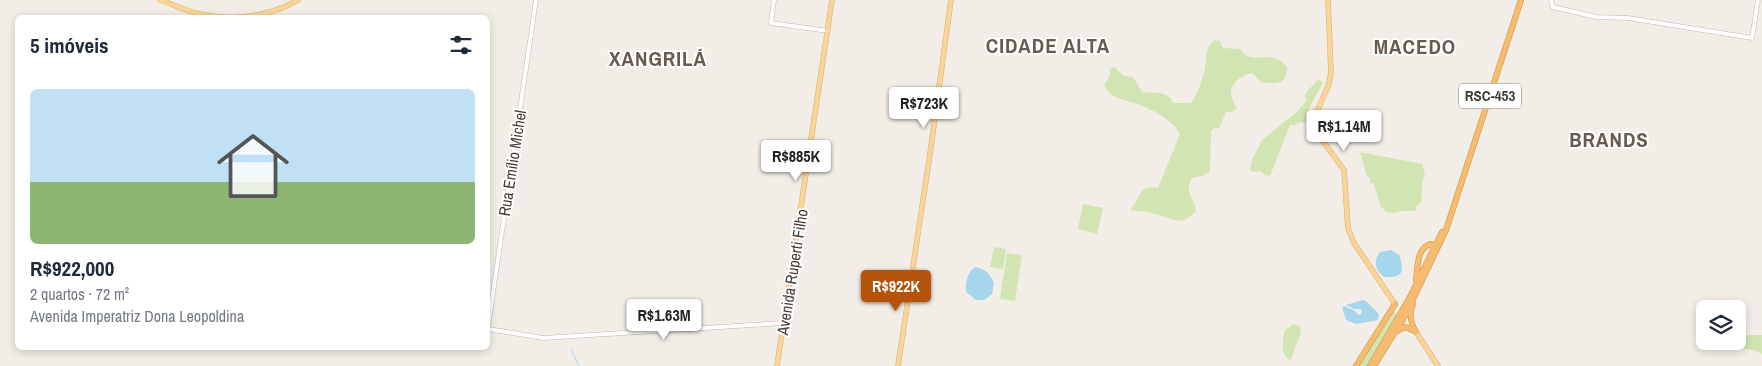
<!DOCTYPE html>
<html lang="pt">
<head>
<meta charset="utf-8">
<style>
	:root { --surface:#fff; --page:#f2f2f3; --text:#1f2937; --muted:#747a83; --accent:#b45309 }
	body { margin:0; font-family:"Archivo Narrow",sans-serif; background:var(--page); color:var(--text); height:100vh; display:flex; flex-direction:column; font-size:19px; white-space:nowrap }
	* { box-sizing:border-box; margin:0 }
	p { font-size:16px; color:var(--muted) }
	.icon { flex:none; width:28px; height:28px; fill:none; stroke:currentColor; stroke-width:2; stroke-linecap:round; stroke-linejoin:round }
	.map { position:relative; flex:1; overflow:hidden }
	.drawer { position:absolute; left:15px; top:15px; width:475px; height:335px; display:flex; flex-direction:column; background:var(--surface); border-radius:8px; box-shadow:0 2px 8px #0003 }
	.drawer>* { flex:none }
	.tools { position:absolute; left:1696px; top:300px; display:grid; gap:10px }
	.tools a { display:grid; place-items:center; width:50px; height:50px; border-radius:8px; background:var(--surface); box-shadow:0 2px 8px #0003; font-size:25px }
	.price { position:absolute; translate:-50% -42px; padding:0 11px; border-radius:5px; background:#fff; color:#222; font-size:16px; line-height:32px; filter:drop-shadow(0 1px 2px #0008) }
	.price::after { content:''; position:absolute; left:50%; top:30px; width:15px; height:11px; margin-left:-8px; background:inherit; clip-path:polygon(0 0,100% 0,50% 100%) }
	.price.current { background:var(--accent); color:#fff }
	ul { padding:0; list-style:none }
	li { display:grid; align-content:center; gap:10px; height:265px; padding:0 15px }
	li span { display:grid; place-items:center; height:155px; border-radius:8px; color:#555 }
	li>.icon { margin-inline-start:auto }
	span .icon { width:90px; height:90px; fill:#fffc; stroke-width:1 }
	li b { font-size:21px }
	h2 { display:flex; justify-content:space-between; align-items:center; height:60px; padding:0 15px; font-size:21px }
	.map>svg:first-child { display:block }
	.green { fill:#d2e4b2 }
	.water { fill:#a6d6ec }
	.lines { fill:none; stroke-linecap:round; stroke-linejoin:round }
	.stream { stroke:#a6d6ec; stroke-width:1 }
	.minor-casing { stroke:#c0b7ad; stroke-width:5 }
	.major-casing { stroke:#dcaf6b; stroke-width:5.5 }
	.highway-casing { stroke:#d48f3f; stroke-width:6 }
	.minor { stroke:#fff; stroke-width:4 }
	.major { stroke:#f8d49a; stroke-width:4.5 }
	.highway { stroke:#f5bc6f; stroke-width:5 }
	.labels { text-anchor:middle; stroke-width:4; stroke-linejoin:round; paint-order:stroke }
	.shield { fill:#fff; stroke:#7d7872; stroke-width:1 }
	.shield-label { font-size:15px; font-weight:bold; fill:#453e36 }
	.street-label { font-size:16px; fill:#453e36; stroke:#fff }
	.district-label { font-size:21px; font-weight:bold; letter-spacing:1px; fill:#675a4e; stroke:#fff }
</style>
</head>
<body>
<div class="map">
<svg width="1762" height="366" viewBox="0 0 1762 366">
	<rect width="100%" height="100%" fill="#f2eee7"/>
	<path class="green" d="M 1215,40 L 1220,41 L 1223,48 L 1240,49 C 1252,68 1269,46 1287,67 C 1287,80 1282,84 1269,83 C 1266,82 1263,83 1261,82 C 1258,80 1255,75 1252,73 C 1241,75 1230,83 1231,96 C 1232,100 1235,104 1237,108 L 1232,112 L 1226,112 L 1219,128 L 1214,128 L 1211,131 L 1210,171 L 1202,176 L 1192,178 C 1183,194 1195,196 1196,211 C 1181,226 1177,220 1159,215 C 1150,212 1140,211 1130,210 C 1141,199 1138,184 1158,188 L 1180,134 C 1172,119 1150,108 1134,103 C 1122,99 1110,98 1104,85 L 1110,76 L 1110,69 L 1114,67 L 1124,76 L 1133,77 L 1142,92 C 1154,94 1167,89 1173,103 L 1191,103 C 1197,95 1201,84 1204,73 C 1207,63 1204,46 1215,40 Z
		M 1318,80 L 1323,82 L 1307,113 L 1306,121 L 1304,123 L 1301,122 L 1294,125 L 1290,125 L 1270,176 L 1265,175 L 1261,171 L 1253,172 L 1250,170 L 1252,160 L 1262,140 L 1299,110 L 1306,101 L 1305,95 L 1308,90 Z
		M 1360,152 L 1422,164 L 1425,174 C 1421,182 1422,194 1421,203 L 1417,205 L 1415,211 L 1401,211 L 1394,213 L 1387,212 L 1381,207 L 1374,184 L 1370,183 L 1370,178 L 1367,177 Z
		M 1083,204 L 1103,208 L 1097,234 L 1078,229 Z
		M 994,247 L 1006,249 L 1003,269 L 990,267 Z
		M 1007,253 L 1022,255 L 1015,301 L 1000,299 Z
		M 1393,312 L 1395,312 L 1396,316 L 1368,366 L 1358,366 L 1390,314 Z
		M 1294,324 L 1301,327 C 1301,338 1298,339 1295,348 C 1293,353 1293,356 1290,360 C 1279,353 1283,341 1285,330 Z
		M 1747,335 L 1762,335 L 1762,354 C 1755,348 1743,351 1733,344 L 1744,339 Z"/>
	<path class="water" d="M 1391,250 L 1399,255 C 1405,271 1403,278 1385,277 C 1375,271 1373,261 1380,252 Z
		M 975,267 C 984,268 992,275 994,284 L 992,294 L 984,300 L 976,300 L 966,292 C 965,283 967,273 975,267 Z
		M 1363,300 L 1366,301 L 1379,314 L 1378,320 L 1356,324 L 1346,320 L 1342,308 L 1344,306 L 1355,311 L 1358,315 L 1361,314 L 1362,311 L 1361,309 L 1354,309 L 1346,305 Z"/>
	<g class="lines">
		<path class="stream" d="M 571,349 L 579,366"/>
		<defs>
			<path id="minor" d="M 774,0 L 771,23 L 828,31
				M 1551,0 L 1553,7 L 1596,17 L 1628,18 L 1752,38 L 1758,0
				M 488,327 L 536,0
				M 488,329 L 543,338 L 784,323"/>
			<path id="major" d="M 160,0 C 172,4 184,10 196,13 C 230,22 268,17 298,0
				M 1328,0 L 1331,72 L 1329,84 L 1315,116 L 1314,129 L 1344,170 L 1348,228 L 1354,243 L 1395,304
				M 1416,332 L 1438,366
				M 777,366 L 832,0
				M 898,366 L 930,154 L 951,0"/>
			<path id="highway" d="M 1416,280 C 1418,268 1416,248 1431,244 L 1434,248
				M 1413,304 C 1409,314 1410,322 1416,332
				M 1397,331 L 1405,327 L 1415,331
				M 1356,366 L 1395,304
				M 1370,366 L 1410,297 L 1442,232
				M 1374,366 L 1405,316 L 1446,230 L 1521,0"/>
		</defs>
		<use href="#minor" class="minor-casing"/>
		<use href="#major" class="major-casing"/>
		<use href="#highway" class="highway-casing"/>
		<use href="#minor" class="minor"/>
		<use href="#major" class="major"/>
		<use href="#highway" class="highway"/>
	</g>
	<g class="labels">
		<rect class="shield" x="1459" y="83.5" width="62" height="25" rx="4"/>
		<g class="shield-label">
			<text x="1490" y="101">RSC-453</text>
		</g>
		<g class="street-label">
			<text transform="translate(512 163) rotate(-81)" y="6">Rua Emílio Michel</text>
			<text transform="translate(792 272) rotate(-81)" y="6">Avenida Ruperti Filho</text>
		</g>
		<g class="district-label">
			<text x="1048" y="53">CIDADE ALTA</text>
			<text x="1415" y="54">MACEDO</text>
			<text x="658" y="66">XANGRILÁ</text>
			<text x="1609" y="147">BRANDS</text>
		</g>
	</g>
</svg>
<div class="tools">
<a><svg class="icon" aria-label="layers" viewBox="0 0 24 24"><path d="M12 4l9 5-9 5-9-5zM3 14l9 5 9-5"/></svg></a>
</div>
<b class="price" style="left:924px;top:129px">R$723K</b>
<b class="price" style="left:1344px;top:152px">R$1.14M</b>
<b class="price" style="left:796px;top:182px">R$885K</b>
<b class="price current" style="left:896px;top:312px">R$922K</b>
<b class="price" style="left:664px;top:341px">R$1.63M</b>
<section class="drawer">
<h2>5 imóveis<svg class="icon" aria-label="filters" viewBox="0 0 24 24"><path d="M4 7h16M4 17h16"/><circle cx="9" cy="7" r="2"/><circle cx="15" cy="17" r="2"/></svg></h2>
<ul>
<li><span style="background:linear-gradient(#bfe0f5 60%,#8fb573 0)"><svg class="icon" aria-label="home" viewBox="0 0 24 24"><path d="M3 11l9-7 9 7M6 9v11h12V9"/></svg></span><div><b>R$922,000</b><p>2 quartos · 72 m²</p><p>Avenida Imperatriz Dona Leopoldina</p></div></li>
</ul>
</section>
</div>
</body>
</html>
